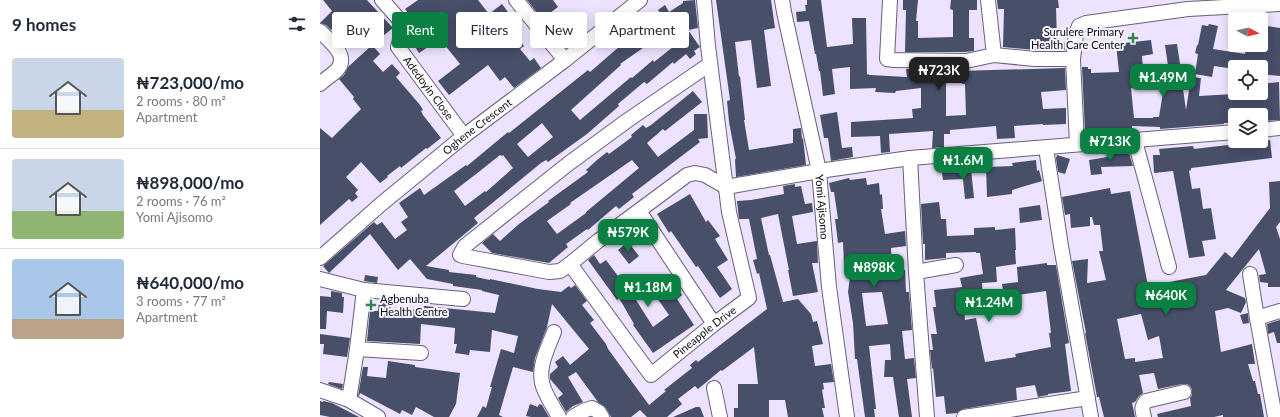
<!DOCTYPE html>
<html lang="en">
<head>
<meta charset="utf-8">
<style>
	:root { --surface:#fff; --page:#f6f6f7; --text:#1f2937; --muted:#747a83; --line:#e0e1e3; --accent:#0b8043 }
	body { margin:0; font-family:Lato,sans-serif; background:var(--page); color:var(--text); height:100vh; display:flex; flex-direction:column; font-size:15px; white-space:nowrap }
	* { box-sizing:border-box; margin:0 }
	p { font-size:13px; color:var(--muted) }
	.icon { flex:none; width:22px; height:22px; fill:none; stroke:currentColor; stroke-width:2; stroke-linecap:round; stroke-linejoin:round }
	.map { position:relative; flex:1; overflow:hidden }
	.side { display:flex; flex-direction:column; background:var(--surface); width:320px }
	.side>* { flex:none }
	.hud { position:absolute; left:12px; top:12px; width:380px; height:36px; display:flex; gap:8px }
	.needle { width:26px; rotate:97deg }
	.controls { position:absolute; left:908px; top:12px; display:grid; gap:8px }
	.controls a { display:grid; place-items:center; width:40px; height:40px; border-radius:4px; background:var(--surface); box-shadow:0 2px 10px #0003; font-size:20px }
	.price { position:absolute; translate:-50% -34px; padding:0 9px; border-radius:8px; background:var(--accent); color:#fff; font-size:13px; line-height:26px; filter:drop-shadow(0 1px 2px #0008) }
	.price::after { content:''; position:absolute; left:50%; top:24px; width:12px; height:9px; margin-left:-6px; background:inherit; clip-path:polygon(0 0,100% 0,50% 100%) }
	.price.current { background:#222; color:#fff }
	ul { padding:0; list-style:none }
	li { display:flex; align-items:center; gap:12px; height:100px; padding:0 12px }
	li+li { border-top:1px solid var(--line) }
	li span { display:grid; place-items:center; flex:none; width:112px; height:80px; border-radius:4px; color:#555 }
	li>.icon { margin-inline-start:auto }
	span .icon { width:48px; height:48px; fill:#fffc; stroke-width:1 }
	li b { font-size:17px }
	h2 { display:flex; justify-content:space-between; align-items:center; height:48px; padding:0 12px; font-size:17px }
	.tag { padding:0 14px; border-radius:4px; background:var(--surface); box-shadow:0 2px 10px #0003; font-size:14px; line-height:36px }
	.tag.current { background:var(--accent); color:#fff }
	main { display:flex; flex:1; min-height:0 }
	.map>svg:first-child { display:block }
	.building { fill:#474f69; fill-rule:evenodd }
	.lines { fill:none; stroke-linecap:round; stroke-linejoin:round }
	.minor-casing { stroke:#696077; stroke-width:16 }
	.minor { stroke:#fff; stroke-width:14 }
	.poi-dot { fill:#368250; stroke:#f8f4ff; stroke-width:1.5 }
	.labels { text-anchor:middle; stroke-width:4; stroke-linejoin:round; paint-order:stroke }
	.poi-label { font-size:11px; fill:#0d0912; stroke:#f8f4ff; text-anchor:end }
	.street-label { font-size:11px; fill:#0d0912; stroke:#f8f4ff }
</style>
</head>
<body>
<main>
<section class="side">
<h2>9 homes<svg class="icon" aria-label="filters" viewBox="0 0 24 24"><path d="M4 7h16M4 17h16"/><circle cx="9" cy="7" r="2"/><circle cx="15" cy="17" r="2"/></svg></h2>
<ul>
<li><span style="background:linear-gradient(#c9d6e8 65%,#c2b280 0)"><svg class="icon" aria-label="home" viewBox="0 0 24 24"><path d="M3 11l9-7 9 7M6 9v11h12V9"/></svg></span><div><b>₦723,000/mo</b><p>2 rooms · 80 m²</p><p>Apartment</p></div></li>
<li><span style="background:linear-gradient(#c9d6e8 65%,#8fb573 0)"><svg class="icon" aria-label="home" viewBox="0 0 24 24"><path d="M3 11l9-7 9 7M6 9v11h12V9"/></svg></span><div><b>₦898,000/mo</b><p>2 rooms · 76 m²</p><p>Yomi Ajisomo</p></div></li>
<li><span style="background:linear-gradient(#a9c7e8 75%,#b9a48a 0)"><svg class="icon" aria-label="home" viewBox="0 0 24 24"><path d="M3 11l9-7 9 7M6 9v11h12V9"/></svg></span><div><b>₦640,000/mo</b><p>3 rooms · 77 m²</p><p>Apartment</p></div></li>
</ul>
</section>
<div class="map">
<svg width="960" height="417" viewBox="0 0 960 417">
	<rect width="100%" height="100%" fill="#ede3fe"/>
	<path class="building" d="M 3,0 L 47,0 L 73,28 L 54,43 L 43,30 L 34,39 L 19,22 L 11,30 L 6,25 L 0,23 L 12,11 Z
		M 98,0 L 158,0 L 169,14 L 182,4 L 191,16 L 184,22 L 194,37 L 196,36 L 204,46 L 200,49 L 210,61 L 214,58 L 221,68 L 194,88 L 185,77 L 180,81 L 168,65 L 129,95 L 118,81 L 140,64 L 120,39 L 99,53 L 90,39 L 101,31 L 85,9 Z
		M 207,0 L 233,0 L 238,7 L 222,19 Z
		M 375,0 L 378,28 L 368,30 L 380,47 L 374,51 L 376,54 L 370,59 L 366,54 L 354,64 L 353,62 L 327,84 L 324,82 L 298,104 L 299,106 L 267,134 L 228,162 L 226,160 L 221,163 L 154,218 L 158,223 L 106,266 L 129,270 L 129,272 L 156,275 L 156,277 L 170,280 L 170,279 L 218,289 L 241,292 L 249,286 L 251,288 L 255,285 L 267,301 L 262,305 L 274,320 L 270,323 L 286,344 L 288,349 L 329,405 L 346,391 L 344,390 L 372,368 L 370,365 L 376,360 L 378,362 L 447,309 L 439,273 L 437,274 L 433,260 L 437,259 L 429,219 L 419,219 L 417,201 L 431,200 L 464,194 L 463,186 L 475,184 L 475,187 L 481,186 L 485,204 L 492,203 L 493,212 L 472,216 L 477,244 L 497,241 L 498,263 L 492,263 L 498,292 L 473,296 L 468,270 L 469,270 L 458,214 L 441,218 L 449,255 L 450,255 L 463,302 L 478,299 L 491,314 L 493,322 L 497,321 L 503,344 L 492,346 L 495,366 L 511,364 L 514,382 L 503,383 L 504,389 L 502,390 L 505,408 L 502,408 L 504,417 L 468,417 L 465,400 L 449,400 L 449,417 L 414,417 L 414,408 L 418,408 L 418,384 L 438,384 L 434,347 L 402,371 L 401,370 L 378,389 L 375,386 L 358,399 L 362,404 L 347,417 L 327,417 L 320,410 L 311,417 L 291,417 L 286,408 L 278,402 L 256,372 L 248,377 L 263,402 L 253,406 L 246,412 L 238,398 L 243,394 L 230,379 L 230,374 L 238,367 L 235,362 L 243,356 L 250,365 L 269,349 L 232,304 L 227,327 L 215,358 L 213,372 L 193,367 L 179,415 L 183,417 L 157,417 L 163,406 L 166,408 L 172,387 L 170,387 L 181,349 L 194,353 L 198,336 L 172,330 L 170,352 L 150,350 L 149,355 L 135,353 L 137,344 L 134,344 L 135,328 L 101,324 L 100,344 L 47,341 L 50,311 L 58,311 L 59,300 L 71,301 L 70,316 L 86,317 L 86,309 L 103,310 L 104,306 L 175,313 L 179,295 L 162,291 L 162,290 L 133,286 L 133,284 L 107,279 L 90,259 L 78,270 L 50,234 L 9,273 L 3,266 L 54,222 L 57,225 L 62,222 L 75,239 L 87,230 L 81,222 L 88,217 L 79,203 L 100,188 L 104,195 L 146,165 L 147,166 L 188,132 L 189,133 L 268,70 L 270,72 L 300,46 L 320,32 L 315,25 L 322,20 L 327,26 L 342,16 L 338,10 L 345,5 L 349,12 L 363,3 L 363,1 ZM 350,30 L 358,43 L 334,62 L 333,60 L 312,78 L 311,77 L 260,120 L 251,110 L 301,65 L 300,64 L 323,48 L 322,47 ZM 222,123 L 233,137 L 208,157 L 197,144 ZM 180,155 L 182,156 L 183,155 L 193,168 L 166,192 L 165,191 L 145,206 L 134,191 L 160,171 Z
		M 396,0 L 451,0 L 455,28 L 444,30 L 451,86 L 437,88 L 431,40 L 415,42 L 419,77 L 420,76 L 422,94 L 425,120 L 424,120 L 429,150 L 473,143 L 473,129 L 481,128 L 482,139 L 483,138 L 486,165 L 416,177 L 415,159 L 416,159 L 409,122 L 407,101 L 410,100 Z
		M 487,0 L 501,0 L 507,47 L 533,44 L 532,18 L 546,18 L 547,74 L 550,75 L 587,77 L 586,69 L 604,69 L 604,72 L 745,68 L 746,90 L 721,92 L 723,109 L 746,108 L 746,124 L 723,125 L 723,124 L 694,126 L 695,138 L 677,139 L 676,126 L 630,130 L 630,134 L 624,134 L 624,147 L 612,148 L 613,131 L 569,134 L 570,152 L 561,153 L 560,136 L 531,137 L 531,122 L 593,118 L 592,109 L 601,108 L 601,88 L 576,91 L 575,93 L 555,92 L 556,88 L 530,89 L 530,67 L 512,69 L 515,94 L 503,96 L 500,71 L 499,71 L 496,54 L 495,54 L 489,21 L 477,22 L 476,12 L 486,11 L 485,5 L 487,5 ZM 642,82 L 642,84 L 645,84 L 646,115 L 626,116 L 626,83 Z
		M 583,0 L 598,0 L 596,21 L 598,21 L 598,38 L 633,37 L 633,10 L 630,9 L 631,0 L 657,0 L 657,10 L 649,10 L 649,38 L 654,38 L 654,51 L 645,52 L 585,52 L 586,10 L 583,10 Z
		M 677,0 L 738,0 L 739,8 L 736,8 L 737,40 L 738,42 L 746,43 L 745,50 L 715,50 L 683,47 L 684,9 L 678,9 Z
		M 889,24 L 898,26 L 893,49 L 925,54 L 926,45 L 941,45 L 941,25 L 960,28 L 960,76 L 941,74 L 941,67 L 918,65 L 917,67 L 915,67 L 915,69 L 894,66 L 892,77 L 875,74 L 878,54 L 875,53 L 877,45 L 878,45 L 882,25 L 888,26 Z
		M 831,40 L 833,54 L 822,56 L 823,70 L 840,71 L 838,90 L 811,88 L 814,118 L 833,118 L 833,117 L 839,117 L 844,86 L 863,89 L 866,110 L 871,77 L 881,78 L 879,96 L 914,94 L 914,93 L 941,93 L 941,84 L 959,82 L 960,120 L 941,121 L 941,115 L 908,115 L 908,123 L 904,123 L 904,124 L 840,129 L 840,127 L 812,126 L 812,131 L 808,132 L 788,134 L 788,132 L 765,133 L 762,67 L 768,67 L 768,69 L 771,69 L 771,73 L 799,72 L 796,44 Z
		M 857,44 L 860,64 L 848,66 L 845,45 Z
		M 52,45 L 60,54 L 53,61 L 63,72 L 72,64 L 80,73 L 76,77 L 100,105 L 103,110 L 101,111 L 103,115 L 121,138 L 107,149 L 106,148 L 81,168 L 80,166 L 67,176 L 68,177 L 60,183 L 41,162 L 26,177 L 38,190 L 35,193 L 38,197 L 32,202 L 29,199 L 0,225 L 0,128 L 12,138 L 41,109 L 33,99 L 34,97 L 19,79 L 24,75 L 28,67 Z
		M 373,91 L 382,102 L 345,131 L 343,129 L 327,143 L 338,157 L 374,130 L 374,114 L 387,114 L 388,138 L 378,139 L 380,142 L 312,194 L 314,197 L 299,209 L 296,206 L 268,230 L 267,229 L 246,244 L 248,247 L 229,263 L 172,253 L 162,243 L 173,234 L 180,241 L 199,224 L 229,202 L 228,201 L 268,172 L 266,170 L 277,160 L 287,152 L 289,154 L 312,137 L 311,135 L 323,125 L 326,128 L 331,125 ZM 312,160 L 319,168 L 266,212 L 266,213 L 237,234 L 227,221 L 251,204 L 250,203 Z
		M 517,112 L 522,148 L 532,147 L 533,157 L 511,161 L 508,138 L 504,138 L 500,115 Z
		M 950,140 L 952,158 L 871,168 L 871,170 L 869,171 L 872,189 L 880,188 L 883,209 L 891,208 L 896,239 L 882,241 L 885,256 L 869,258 L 853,171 L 834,173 L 833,155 L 840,155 L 839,149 L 873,146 L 874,149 Z
		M 787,153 L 809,153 L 813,166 L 781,167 L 782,174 L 771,175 L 769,160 L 787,157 Z
		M 737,155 L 750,159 L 745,174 L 738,172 L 736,158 Z
		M 716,160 L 717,171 L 719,170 L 722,181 L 692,190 L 692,194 L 667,197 L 666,167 L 693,166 L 692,163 Z
		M 651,169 L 654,198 L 645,199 L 643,179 L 623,180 L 622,173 L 638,172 L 638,170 Z
		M 529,178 L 530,180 L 546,178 L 547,185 L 559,183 L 560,195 L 562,194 L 563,209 L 561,209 L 565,234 L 585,231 L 586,246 L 571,248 L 572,270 L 585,270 L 586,292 L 589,292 L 592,330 L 582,331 L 585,359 L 594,358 L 596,378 L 587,379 L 592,417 L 579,417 L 573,377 L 564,377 L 565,360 L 571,360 L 570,344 L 549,346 L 556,409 L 554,409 L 555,417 L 545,417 L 537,359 L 535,359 L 533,323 L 528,292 L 530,277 L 527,264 L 524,264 L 523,242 L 518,243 L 515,219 L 518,219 L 514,192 L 511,192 L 509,183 ZM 562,292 L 568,324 L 546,326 L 542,293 Z
		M 960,181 L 960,222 L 956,227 L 960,239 L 960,287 L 948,287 L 948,283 L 940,282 L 939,275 L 946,274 L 939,249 L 906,290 L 925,298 L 926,302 L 921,313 L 908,308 L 895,311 L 901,352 L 932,344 L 935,364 L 928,364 L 933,381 L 935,381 L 938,394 L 940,394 L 944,417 L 903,417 L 903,415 L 894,417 L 838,417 L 837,414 L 871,406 L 870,398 L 872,395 L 872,390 L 870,386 L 867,384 L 862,384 L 838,389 L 834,373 L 819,375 L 823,393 L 819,396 L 815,402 L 812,403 L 815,417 L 784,417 L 779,397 L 777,397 L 765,333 L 766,333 L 752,261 L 768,259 L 767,283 L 786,280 L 779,251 L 783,251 L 780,225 L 774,225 L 772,217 L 770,217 L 770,226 L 751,228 L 750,214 L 745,215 L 742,197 L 790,188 L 791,194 L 810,191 L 828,286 L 886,275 L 905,252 L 912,258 L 950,208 L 949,182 ZM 821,314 L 828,340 L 839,336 L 843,358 L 815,362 L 815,358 L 805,359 L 797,319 Z
		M 370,194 L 386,222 L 388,220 L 400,236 L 395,239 L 408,260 L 397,267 L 412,289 L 400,298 L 378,266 L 376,267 L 351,231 L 349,233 L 337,214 Z
		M 619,202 L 621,219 L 626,219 L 627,236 L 654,235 L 654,228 L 675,227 L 675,230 L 695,228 L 696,250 L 695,250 L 696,264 L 676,267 L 677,282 L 662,283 L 663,298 L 643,301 L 645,320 L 656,318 L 665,362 L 696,357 L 695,354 L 731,347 L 729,333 L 731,333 L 726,291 L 684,297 L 682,284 L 698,282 L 697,267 L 727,263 L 727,265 L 736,265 L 749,343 L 745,344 L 751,391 L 728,394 L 728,395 L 718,397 L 715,385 L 696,388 L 697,400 L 643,409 L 637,413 L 626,414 L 624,396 L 616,397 L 613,368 L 612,369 L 610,350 L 613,350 L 611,334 L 617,334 L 613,307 L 616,307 L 614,290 L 642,287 L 640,278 L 663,274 L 660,253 L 656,253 L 656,252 L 626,253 L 626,258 L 605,260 L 605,244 L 603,244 L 601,204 Z
		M 720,205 L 722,220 L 700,223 L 699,208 Z
		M 308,242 L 319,256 L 309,264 L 298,250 Z
		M 274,255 L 280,264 L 286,260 L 318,303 L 333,327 L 349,315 L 332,291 L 350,278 L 362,295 L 357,299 L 374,325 L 333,353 L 313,325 L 314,324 L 299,298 L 297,300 L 268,260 Z
		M 45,275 L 58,277 L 57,283 L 44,281 Z
		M 11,291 L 22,293 L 22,297 L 24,297 L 23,313 L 7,311 L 6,329 L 0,329 L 0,296 L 11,297 Z
		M 928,313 L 929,323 L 923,324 L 920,315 Z
		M 960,320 L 960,343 L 957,343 L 954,332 L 948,334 L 947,324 Z
		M 0,334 L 30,338 L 27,357 L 3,354 L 4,344 L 0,344 Z
		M 68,361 L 95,365 L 95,367 L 140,373 L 136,404 L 129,417 L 114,417 L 96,407 L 92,415 L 82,410 L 80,414 L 40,393 L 39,396 L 38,396 L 43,367 L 48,367 L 47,376 L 66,378 Z
		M 9,382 L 23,384 L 22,389 L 8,384 Z
		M 0,401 L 3,402 L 3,401 L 12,403 L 39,417 L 10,417 L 0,415 Z
		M 210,404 L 218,407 L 219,404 L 222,405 L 229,417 L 211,417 L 206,416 Z
		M 376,407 L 380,407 L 384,417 L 353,417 Z"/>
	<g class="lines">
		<defs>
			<g id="minor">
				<path id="s1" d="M 62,0 L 84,25 L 78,47 L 144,136"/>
				<path d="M 196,0 L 245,60"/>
				<path id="s2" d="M 462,0 L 464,12 L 499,171 L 509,287 L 527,417"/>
				<path d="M 570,0 L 567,59 L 574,60 L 646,61 L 674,55 L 715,59 L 753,59 L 756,34 L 759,26 L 766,23 L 868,9 L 960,4"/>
				<path d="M 668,0 L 674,55"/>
				<path d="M 0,31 C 9,41 30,55 17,70 C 12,75 5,79 0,84"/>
				<path d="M 753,59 L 757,144"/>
				<path d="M 390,64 L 308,120 L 248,164 L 145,246 L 140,255 L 143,256 L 229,272 L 240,271 L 250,264 L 278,241 L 367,175 L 375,173 L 385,175 L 406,187 L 499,171 L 590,158 L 915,132"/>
				<path d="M 941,130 L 960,128"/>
				<path d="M 815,141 L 849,267"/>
				<path d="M 726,148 L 741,246 L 771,417"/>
				<path d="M 590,158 L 596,272 L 607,417"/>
				<path d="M 319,211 L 394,324"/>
				<path id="s3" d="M 0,258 L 60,205 L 144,136 L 245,60 L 320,0"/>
				<path id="s4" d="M 250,264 L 331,375 L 394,324 L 429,298 L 409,212 L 388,46 L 384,0"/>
				<path d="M 596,272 L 636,265"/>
				<path d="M 930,274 L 937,318"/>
				<path d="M 0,279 L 44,290 L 143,299"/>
				<path d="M 234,332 C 227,350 216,370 224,389 C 228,399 234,408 239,417"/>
				<path d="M 37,349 L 101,353"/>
				<path d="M 394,388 L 400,417"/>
				<path d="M 0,390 L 29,400 L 58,417"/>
				<path d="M 29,400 L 37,349 L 44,290"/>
				<path d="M 253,417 L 263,411 L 272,408 L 279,412 L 282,417"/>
				<path d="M 644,417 L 768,398"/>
				<path d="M 824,417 C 822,410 821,407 826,401 L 864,392"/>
				<path d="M 955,417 L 937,318 L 960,311"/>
			</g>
		</defs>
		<use href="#minor" class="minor-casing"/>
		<use href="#minor" class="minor"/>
	</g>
	<g class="poi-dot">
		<path d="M811 32h4v4h4v4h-4v4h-4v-4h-4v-4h4z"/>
		<path d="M49 299h4v4h4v4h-4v4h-4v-4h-4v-4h4z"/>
	</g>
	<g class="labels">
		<g class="poi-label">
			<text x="804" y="36">Surulere Primary<tspan x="804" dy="13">Health Care Center</tspan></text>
			<text x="60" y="303" text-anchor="start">Agbenuba<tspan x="60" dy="13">Health Centre</tspan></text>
		</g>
		<g class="street-label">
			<text dy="4" stroke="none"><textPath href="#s1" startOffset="107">Adedoyin Close</textPath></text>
			<text dy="4" stroke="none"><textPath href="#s3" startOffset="205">Oghene Crescent</textPath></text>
			<text dy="4" stroke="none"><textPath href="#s2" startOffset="211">Yomi Ajisomo</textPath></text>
			<text dy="4" stroke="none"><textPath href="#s4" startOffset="206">Pineapple Drive</textPath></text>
		</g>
	</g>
</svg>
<div class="controls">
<a><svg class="needle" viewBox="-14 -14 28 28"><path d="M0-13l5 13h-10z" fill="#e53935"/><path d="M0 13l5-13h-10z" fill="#747a83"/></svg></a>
<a><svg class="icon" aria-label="locate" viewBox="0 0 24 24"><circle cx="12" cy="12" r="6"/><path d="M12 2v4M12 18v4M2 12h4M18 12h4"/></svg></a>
<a><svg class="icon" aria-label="layers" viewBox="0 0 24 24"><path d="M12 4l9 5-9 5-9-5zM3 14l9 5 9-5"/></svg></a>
</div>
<b class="price current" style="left:619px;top:91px">₦723K</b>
<b class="price" style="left:843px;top:98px">₦1.49M</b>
<b class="price" style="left:790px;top:162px">₦713K</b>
<b class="price" style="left:643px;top:181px">₦1.6M</b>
<b class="price" style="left:308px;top:253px">₦579K</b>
<b class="price" style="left:554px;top:288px">₦898K</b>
<b class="price" style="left:328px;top:308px">₦1.18M</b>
<b class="price" style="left:846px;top:316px">₦640K</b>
<b class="price" style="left:669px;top:323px">₦1.24M</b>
<div class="hud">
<a class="tag">Buy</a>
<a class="tag current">Rent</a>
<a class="tag">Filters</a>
<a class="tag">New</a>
<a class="tag">Apartment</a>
</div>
</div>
</main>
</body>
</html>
